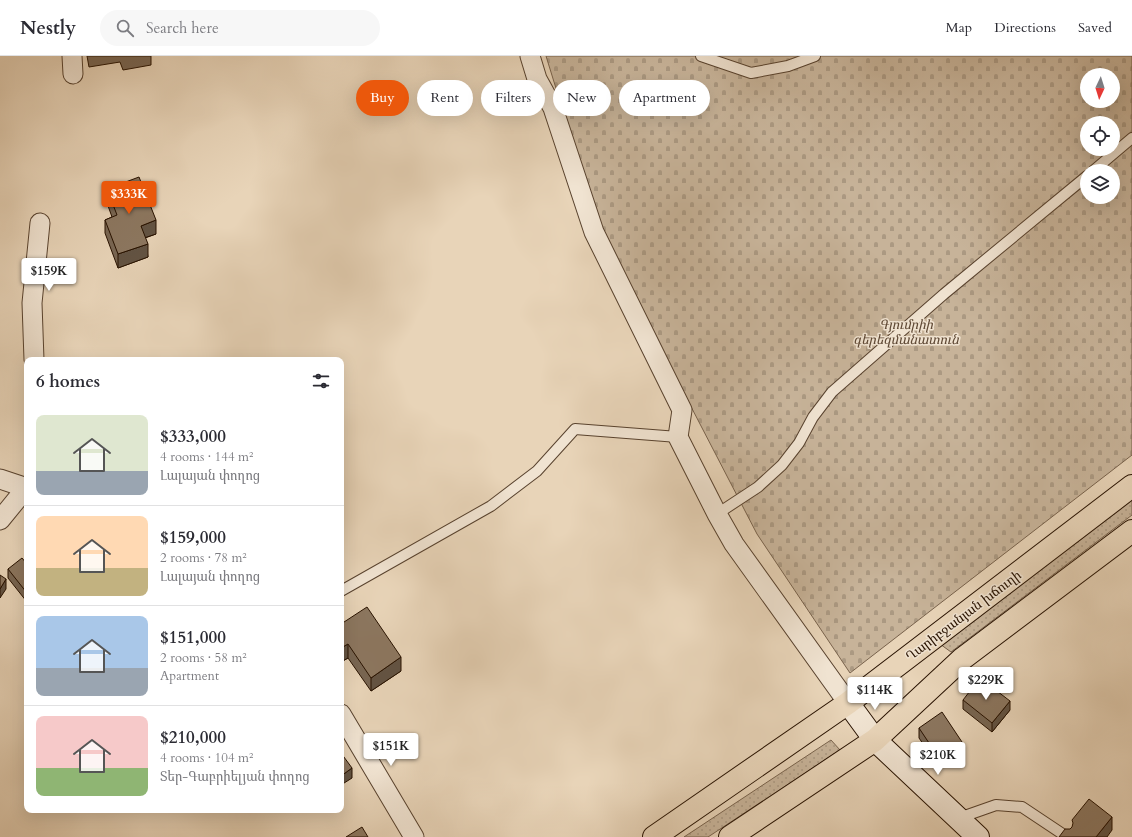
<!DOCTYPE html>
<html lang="en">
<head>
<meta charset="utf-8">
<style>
	:root { --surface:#fff; --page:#f7f7f7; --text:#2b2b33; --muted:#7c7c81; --line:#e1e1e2; --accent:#ea580c }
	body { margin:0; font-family:Cardo,"Noto Serif Armenian",serif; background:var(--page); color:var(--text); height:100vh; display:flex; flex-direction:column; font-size:15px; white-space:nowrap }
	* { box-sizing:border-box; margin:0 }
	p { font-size:13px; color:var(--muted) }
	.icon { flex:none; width:22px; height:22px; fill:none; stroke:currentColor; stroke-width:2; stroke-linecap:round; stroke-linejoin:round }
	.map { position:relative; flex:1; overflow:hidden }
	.drawer { position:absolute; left:24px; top:301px; width:320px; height:456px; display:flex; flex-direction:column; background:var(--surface); border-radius:8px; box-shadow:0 4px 16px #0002 }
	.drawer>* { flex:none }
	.hud { position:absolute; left:356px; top:24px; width:380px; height:36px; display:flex; gap:8px }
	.needle { width:26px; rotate:184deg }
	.controls { position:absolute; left:1080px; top:12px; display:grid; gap:8px }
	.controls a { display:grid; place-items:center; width:40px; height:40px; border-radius:50%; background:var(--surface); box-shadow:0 4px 16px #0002; font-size:20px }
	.price { position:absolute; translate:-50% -34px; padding:0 9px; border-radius:4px; background:#fff; color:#222; font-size:13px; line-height:26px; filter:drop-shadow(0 1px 2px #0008) }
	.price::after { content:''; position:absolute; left:50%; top:24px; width:12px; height:9px; margin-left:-6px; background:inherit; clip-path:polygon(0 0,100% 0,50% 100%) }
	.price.on { background:var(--accent); color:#fff }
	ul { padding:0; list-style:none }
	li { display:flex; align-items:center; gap:12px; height:100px; padding:0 12px }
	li+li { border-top:1px solid var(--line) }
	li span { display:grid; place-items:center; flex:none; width:112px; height:80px; border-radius:8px; color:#555 }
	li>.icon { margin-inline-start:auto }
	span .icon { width:48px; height:48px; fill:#fffc; stroke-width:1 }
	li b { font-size:17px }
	h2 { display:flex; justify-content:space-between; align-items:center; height:48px; padding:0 12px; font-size:17px }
	.pill { padding:0 14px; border-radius:18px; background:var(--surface); box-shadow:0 4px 16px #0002; font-size:14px; line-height:36px }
	.pill.on { background:var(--accent); color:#fff }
	header { display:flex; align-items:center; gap:24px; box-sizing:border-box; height:56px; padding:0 20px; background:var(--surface); border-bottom:1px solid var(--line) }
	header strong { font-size:19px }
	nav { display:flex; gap:22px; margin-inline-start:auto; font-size:14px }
	.search { width:280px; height:36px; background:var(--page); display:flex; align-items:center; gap:10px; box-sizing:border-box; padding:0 14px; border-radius:22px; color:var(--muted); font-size:15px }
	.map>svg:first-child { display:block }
	.grass { fill:url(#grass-dots); stroke:#78624c }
	.cemetery { fill:url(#cemetery-stones); stroke:#78624c; fill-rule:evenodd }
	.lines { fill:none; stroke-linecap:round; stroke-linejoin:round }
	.service-casing { stroke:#58422e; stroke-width:12 }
	.minor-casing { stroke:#58422e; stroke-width:21 }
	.secondary-casing { stroke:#281200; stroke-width:24 }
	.trunk-casing { stroke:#281200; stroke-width:24 }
	.service { stroke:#f0e3d1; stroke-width:10 }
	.minor { stroke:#f0e3d1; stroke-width:19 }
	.secondary { stroke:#f0e3d1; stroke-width:22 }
	.trunk { stroke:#e8d4b8; stroke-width:22 }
	.wall { fill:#786653; stroke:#281200 }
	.shaded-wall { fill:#625343; stroke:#281200 }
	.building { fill:#8c7760; stroke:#281200 }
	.labels { text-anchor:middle; stroke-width:3; stroke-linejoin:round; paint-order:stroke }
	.park-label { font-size:13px; font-style:italic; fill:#604a36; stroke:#f0e3d1 }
	.street-label { font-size:13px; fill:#281200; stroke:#f0e3d1 }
</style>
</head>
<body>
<header>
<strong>Nestly</strong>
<div class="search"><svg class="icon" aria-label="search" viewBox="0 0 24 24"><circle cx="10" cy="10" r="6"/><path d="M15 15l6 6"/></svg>Search here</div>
<nav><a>Map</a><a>Directions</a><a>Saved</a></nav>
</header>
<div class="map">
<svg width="1132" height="781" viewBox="0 0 1132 781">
	<defs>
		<pattern id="grass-dots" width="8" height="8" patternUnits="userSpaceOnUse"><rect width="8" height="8" fill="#c7b399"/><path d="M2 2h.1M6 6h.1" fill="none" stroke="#ab9982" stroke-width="1.8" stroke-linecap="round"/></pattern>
		<pattern id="cemetery-stones" width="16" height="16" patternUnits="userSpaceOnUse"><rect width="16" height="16" fill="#c7b399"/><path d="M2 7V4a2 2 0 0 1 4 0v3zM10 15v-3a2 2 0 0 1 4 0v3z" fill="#ab9982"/></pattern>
	</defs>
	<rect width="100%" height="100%" fill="#e8d4b8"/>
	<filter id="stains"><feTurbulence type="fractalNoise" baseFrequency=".005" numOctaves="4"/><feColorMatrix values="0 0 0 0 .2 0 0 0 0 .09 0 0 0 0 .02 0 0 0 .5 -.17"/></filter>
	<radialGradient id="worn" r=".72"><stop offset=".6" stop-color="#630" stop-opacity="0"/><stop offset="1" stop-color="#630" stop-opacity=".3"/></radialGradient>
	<path class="grass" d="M 1132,442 L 1132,459 L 951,596 L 940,588 Z
		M 831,684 L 840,694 L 708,781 L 684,781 Z"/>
	<path class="cemetery" d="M 546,0 L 1132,0 L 1132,399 L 850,617 L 757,478 L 600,175 ZM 1087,19 L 1113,19 L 1113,45 L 1087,45 ZM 1087,67 L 1113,67 L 1113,93 L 1087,93 ZM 1087,115 L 1113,115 L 1113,141 L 1087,141 Z"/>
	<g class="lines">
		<defs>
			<path id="service" d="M 701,0 L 751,17 L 788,10 L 815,0
				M 1093,115 L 1132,82
				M 717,458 L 758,431 L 782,409 L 799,387 L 813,361 L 832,336 L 944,238 L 1087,120
				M 341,535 L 491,450 L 537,415 L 575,373 L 678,381
				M 959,762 L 996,749 L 1022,751 L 1067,781"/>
			<path id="minor" d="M 72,0 L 73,18
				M 530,0 L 537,23 L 553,52 L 594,176 L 682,354 L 678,381 L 717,458 L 734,488 L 848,647
				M 34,304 L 32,247 L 40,167
				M 0,423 L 27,432
				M 0,464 L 27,431
				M 341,658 L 414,781"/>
			<path id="secondary" d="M 848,647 L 875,684 L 978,781"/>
			<path id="trunk" d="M 654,781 L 848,647 L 1132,430
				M 730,781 L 875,684 L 962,603 L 1132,475"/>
		</defs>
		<use href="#service" class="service-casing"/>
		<use href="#minor" class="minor-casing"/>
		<use href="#secondary" class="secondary-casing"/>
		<use href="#trunk" class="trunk-casing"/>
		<use href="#service" class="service"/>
		<use href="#minor" class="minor"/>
		<use href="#secondary" class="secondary"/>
		<use href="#trunk" class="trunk"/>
	</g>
	<path class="wall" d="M 87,0 L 151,0 L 151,9 L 123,14 L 120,6 L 89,11 Z
		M 107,133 L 156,178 L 145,182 L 148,201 L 118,212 L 105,177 L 105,164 L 112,161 L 107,147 Z
		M 27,508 L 27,546 L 8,522 L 8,513 Z
		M 341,568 L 401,615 L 371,635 L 348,602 L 341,606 Z
		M 963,644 L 1010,654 L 992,676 L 963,653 Z
		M 919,672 L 962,696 L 939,711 L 919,682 Z"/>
	<path class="shaded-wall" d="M 156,164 L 156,178 L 141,183 L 141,170 Z
		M 148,188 L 148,201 L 118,212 L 118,198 Z
		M 6,523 L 6,533 L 0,542 L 0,533 Z
		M 348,588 L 348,602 L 341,606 L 341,592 Z
		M 401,601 L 401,615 L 371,635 L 371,622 Z
		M 1010,645 L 1010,654 L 992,676 L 992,667 Z
		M 962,686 L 962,696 L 939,711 L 939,702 Z
		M 352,712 L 352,722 L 341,729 L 341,720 Z
		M 1112,761 L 1112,774 L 1107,781 L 1096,781 Z"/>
	<path class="building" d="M 139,121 L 156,164 L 141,170 L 148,188 L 118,198 L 105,164 L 117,159 L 107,133 Z
		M 22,502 L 27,508 L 27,537 L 8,513 Z
		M 0,519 L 6,523 L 0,533 Z
		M 367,551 L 401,601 L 371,622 L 348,588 L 341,592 L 341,568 Z
		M 980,622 L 1010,645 L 992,667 L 963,644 Z
		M 942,656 L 962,686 L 939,702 L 919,672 Z
		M 341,697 L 352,712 L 341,720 Z
		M 1089,743 L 1112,761 L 1096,781 L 1059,781 L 1065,773 L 1070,773 L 1072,771 L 1073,767 L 1072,764 Z
		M 362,771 L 368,781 L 346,781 Z"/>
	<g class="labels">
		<g class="park-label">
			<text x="906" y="273">Գյումրիի<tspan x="906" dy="15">գերեզմանատուն</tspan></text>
		</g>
		<g class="street-label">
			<text transform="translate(963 559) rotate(-37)" y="5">Ղարիբջանյան խճուղի</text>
		</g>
	</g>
	<rect width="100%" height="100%" filter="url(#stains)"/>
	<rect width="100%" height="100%" fill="url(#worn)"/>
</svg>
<div class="controls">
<a><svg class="needle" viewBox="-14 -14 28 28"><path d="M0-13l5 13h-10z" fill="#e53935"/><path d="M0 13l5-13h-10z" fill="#7c7c81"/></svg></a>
<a><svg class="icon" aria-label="locate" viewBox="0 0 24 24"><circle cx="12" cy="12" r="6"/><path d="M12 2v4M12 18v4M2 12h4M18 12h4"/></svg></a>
<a><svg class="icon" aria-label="layers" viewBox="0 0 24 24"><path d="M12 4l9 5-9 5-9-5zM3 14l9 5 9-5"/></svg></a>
</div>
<b class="price on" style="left:129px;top:159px">$333K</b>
<b class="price" style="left:49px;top:236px">$159K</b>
<b class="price" style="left:986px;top:645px">$229K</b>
<b class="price" style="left:875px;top:655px">$114K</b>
<b class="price" style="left:391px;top:711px">$151K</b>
<b class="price" style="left:938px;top:720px">$210K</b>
<div class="hud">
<a class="pill on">Buy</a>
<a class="pill">Rent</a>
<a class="pill">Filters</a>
<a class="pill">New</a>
<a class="pill">Apartment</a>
</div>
<section class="drawer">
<h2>6 homes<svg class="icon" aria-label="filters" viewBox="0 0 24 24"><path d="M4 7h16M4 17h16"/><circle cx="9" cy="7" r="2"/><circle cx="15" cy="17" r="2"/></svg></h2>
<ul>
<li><span style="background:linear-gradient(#dfe7d0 70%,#9aa5b1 0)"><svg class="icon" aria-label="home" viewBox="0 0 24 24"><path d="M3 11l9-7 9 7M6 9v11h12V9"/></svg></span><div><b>$333,000</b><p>4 rooms · 144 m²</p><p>Լալայան փողոց</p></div></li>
<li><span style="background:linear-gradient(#ffd9b3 65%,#c2b280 0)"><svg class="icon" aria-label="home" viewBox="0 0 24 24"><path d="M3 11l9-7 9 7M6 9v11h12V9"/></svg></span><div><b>$159,000</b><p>2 rooms · 78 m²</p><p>Լալայան փողոց</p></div></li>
<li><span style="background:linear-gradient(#a9c7e8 65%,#9aa5b1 0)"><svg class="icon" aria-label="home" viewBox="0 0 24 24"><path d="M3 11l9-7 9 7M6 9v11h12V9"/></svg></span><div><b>$151,000</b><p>2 rooms · 58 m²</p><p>Apartment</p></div></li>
<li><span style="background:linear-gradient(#f6c9c9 65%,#8fb573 0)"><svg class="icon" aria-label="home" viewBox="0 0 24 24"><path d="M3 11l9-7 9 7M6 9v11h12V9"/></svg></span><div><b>$210,000</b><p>4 rooms · 104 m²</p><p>Տեր-Գաբրիելյան փողոց</p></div></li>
</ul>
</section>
</div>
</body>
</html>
